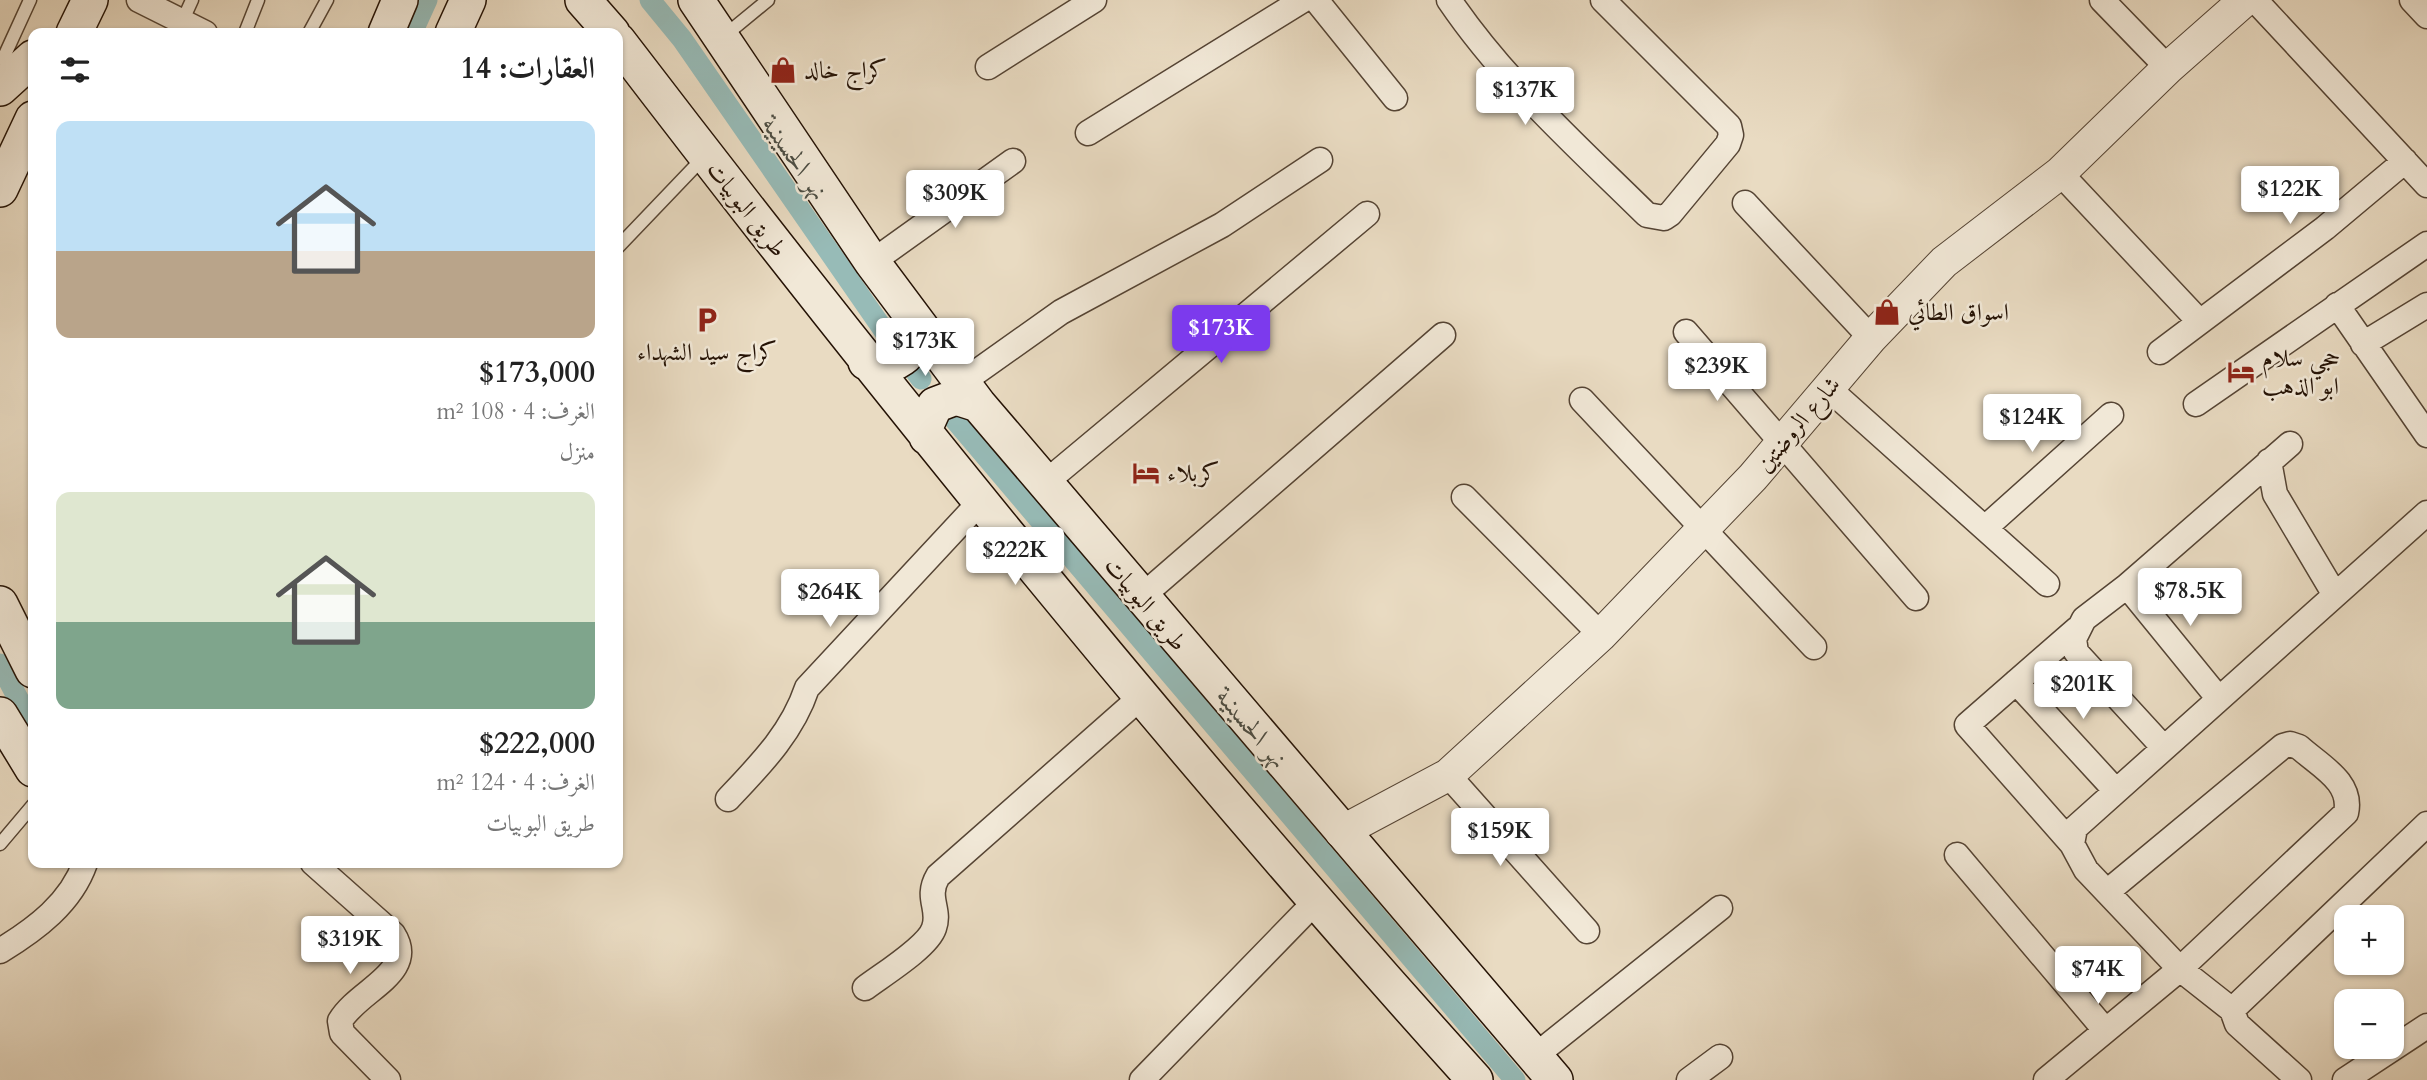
<!DOCTYPE html>
<html lang="ar">
<head>
<meta charset="utf-8">
<style>
	:root { --surface:#fff; --page:#f6f6f6; --text:#222; --muted:#767676; --accent:#7c3aed }
	body { margin:0; font-family:Cardo,Amiri,serif; background:var(--page); color:var(--text); direction:rtl; height:100vh; display:flex; flex-direction:column; font-size:26px; white-space:nowrap }
	* { box-sizing:border-box; margin:0 }
	p { font-size:23px; color:var(--muted) }
	.icon { flex:none; width:38px; height:38px; fill:none; stroke:currentColor; stroke-width:2; stroke-linecap:round; stroke-linejoin:round }
	.map { position:relative; flex:1; overflow:hidden; direction:ltr }
	.side { position:absolute; left:28px; top:28px; width:595px; height:840px; display:flex; flex-direction:column; background:var(--surface); border-radius:14px; box-shadow:0 2px 5px #0004; direction:rtl }
	.side>* { flex:none }
	.controls { position:absolute; left:2334px; top:905px; display:grid; gap:14px }
	.controls a { display:grid; place-items:center; width:70px; height:70px; border-radius:14px; background:var(--surface); box-shadow:0 2px 5px #0004; font-size:35px }
	.price { position:absolute; translate:-50% -60px; padding:0 16px; border-radius:7px; background:#fff; color:#222; font-size:23px; line-height:46px; filter:drop-shadow(0 2px 4px #0008) }
	.price::after { content:''; position:absolute; left:50%; top:42px; width:21px; height:16px; margin-left:-10px; background:inherit; clip-path:polygon(0 0,100% 0,50% 100%) }
	.price.active { background:var(--accent); color:#fff }
	ul { padding:0; list-style:none }
	li { display:grid; align-content:center; gap:14px; height:371px; padding:0 28px }
	li span { display:grid; place-items:center; height:217px; border-radius:14px; color:#555 }
	li>.icon { margin-inline-start:auto }
	span .icon { width:126px; height:126px; fill:#fffc; stroke-width:1 }
	li b { font-size:30px }
	h2 { display:flex; justify-content:space-between; align-items:center; height:84px; padding:0 28px; font-size:30px }
	.map>svg:first-child { display:block }
	.lines { fill:none; stroke-linecap:round; stroke-linejoin:round }
	.canal { stroke:#97bbb7; stroke-width:21 }
	.service-casing { stroke:#554434; stroke-width:15 }
	.minor-casing { stroke:#554434; stroke-width:27 }
	.tertiary-casing { stroke:#554434; stroke-width:34 }
	.secondary-casing { stroke:#241205; stroke-width:38 }
	.service { stroke:#f1e8d7; stroke-width:12 }
	.minor { stroke:#f1e8d7; stroke-width:24 }
	.tertiary { stroke:#f1e8d7; stroke-width:32 }
	.secondary { stroke:#f1e8d7; stroke-width:35 }
	.labels { text-anchor:middle; stroke-width:5; stroke-linejoin:round; paint-order:stroke }
	.poi-label { font-size:24px; fill:#241205; stroke:#f1e8d7; text-anchor:start }
	.street-label { font-size:24px; fill:#241205; stroke:#f1e8d7 }
	.water-label { font-size:26px; font-style:italic; fill:#4c4d43; stroke:#f1e8d7 }
</style>
</head>
<body>
<div class="map">
<svg width="2427" height="1080" viewBox="0 0 2427 1080">
	<rect width="100%" height="100%" fill="#e9dbc2"/>
	<filter id="stains"><feTurbulence type="fractalNoise" baseFrequency=".00286" numOctaves="4"/><feColorMatrix values="0 0 0 0 .2 0 0 0 0 .09 0 0 0 0 .02 0 0 0 .5 -.17"/></filter>
	<radialGradient id="worn" r=".72"><stop offset=".6" stop-color="#630" stop-opacity="0"/><stop offset="1" stop-color="#630" stop-opacity=".3"/></radialGradient>
	<g class="lines">
		<path class="canal" d="M 650,0 L 682,39 L 896,348
			M 412,33 L 427,0
			M 912,367 L 921,379
			M 949,413 L 1515,1080
			M 0,664 L 33,727"/>
		<defs>
			<path id="service" d="M 182,22 L 192,0
				M 245,33 L 258,0
				M 309,33 L 327,0
				M 723,37 L 768,0
				M 3,59 L 30,0
				M 618,247 L 705,156
				M 0,844 L 33,805"/>
			<path id="minor" d="M 139,0 L 205,33
				M 1316,0 L 1395,98
				M 1449,0 C 1504,81 1577,146 1647,215 L 1664,218 L 1670,214 L 1728,144 L 1731,135 L 1729,126 L 1603,0
				M 2102,0 L 2168,68
				M 2255,0 L 2427,185
				M 2412,0 L 2427,16
				M 988,67 L 1094,0
				M 1088,133 L 1303,0
				M 2060,173 L 2199,321
				M 1745,203 L 1871,338
				M 872,262 L 1013,161
				M 2337,305 L 2427,435
				M 1686,332 L 1916,598
				M 2363,344 L 2427,305
				M 2160,352 L 2325,228 L 2405,161
				M 961,383 L 1061,312 L 1222,225 L 1320,160
				M 1828,388 L 2047,584
				M 1582,400 L 1814,647
				M 2196,404 L 2427,244
				M 2269,461 L 2275,494 L 2335,595
				M 1046,482 L 1367,214
				M 1464,497 L 1601,635
				M 1985,528 L 2111,415
				M 2127,586 L 2219,699
				M 1140,598 L 1443,335
				M 2016,682 L 2116,791
				M 2164,748 L 2076,652 L 2074,639 L 2084,619 L 2127,586 L 2290,444
				M 1448,775 L 1587,931
				M 728,799 C 760,765 792,733 807,688 L 981,501
				M 2072,844 L 1967,725 L 2077,629
				M 1957,855 L 2105,1030
				M 313,863 L 393,934 C 418,973 359,989 340,1021 L 342,1033 L 388,1080
				M 0,951 C 36,929 71,903 85,863
				M 865,988 C 882,975 928,947 934,928 C 941,909 925,898 938,876 L 1141,697
				M 2232,1010 L 2427,824
				M 1535,1056 L 1720,908
				M 1142,1080 L 1316,901
				M 1689,1080 L 1720,1057
				M 2046,1080 L 2180,969 L 2346,813 C 2353,782 2320,766 2299,747 L 2290,744 L 2283,746 L 2107,892
				M 2299,1080 L 2237,1024 L 2232,1010 L 2180,969 L 2086,870 L 2072,844 L 2075,828 L 2427,513
				M 2345,1080 L 2427,1026"/>
			<path id="tertiary" d="M 1341,832 L 1448,775 L 1601,635 L 1753,477 L 1871,338 L 1944,262 L 2060,173 L 2168,68 L 2245,0"/>
			<path id="secondary" d="M 583,0 L 612,33
				M 696,0 L 872,262 L 978,404 L 1555,1080
				M 74,33 L 90,0
				M 386,33 L 400,0
				M 453,33 L 468,0
				M 618,41 C 891,398 1174,747 1475,1080
				M 0,88 L 33,58
				M 0,189 L 33,119
				M 866,362 C 896,371 914,355 919,326
				M 927,437 L 926,425 L 935,405 L 956,397 L 978,404
				M 0,604 L 33,670
				M 0,715 L 33,769"/>
		</defs>
		<use href="#service" class="service-casing"/>
		<use href="#minor" class="minor-casing"/>
		<use href="#tertiary" class="tertiary-casing"/>
		<use href="#secondary" class="secondary-casing"/>
		<use href="#service" class="service"/>
		<use href="#minor" class="minor"/>
		<use href="#tertiary" class="tertiary"/>
		<use href="#secondary" class="secondary"/>
	</g>
	<defs>
		<symbol id="shop-bare" viewBox="-9 -9 18 18"><path d="M-5-2.5h2.3a2.7 3.5 0 0 1 5.4 0H5L5.5 6h-11ZM-1.5-2.5h3a1.5 2.3 0 0 0-3 0Z" fill="#8f2418" stroke="#f1e8d7" stroke-width="2.5" paint-order="stroke"/></symbol>
		<symbol id="parking-bare" viewBox="-9 -9 18 18"><path d="M-3.5-5.5H1a3.5 3.5 0 0 1 0 7H-1V5.5H-3.5ZM-1-3.4V-.6H.8a1.4 1.4 0 0 0 0-2.8Z" fill="#8f2418" stroke="#f1e8d7" stroke-width="2.5" paint-order="stroke"/></symbol>
		<symbol id="hotel-bare" viewBox="-9 -9 18 18"><path d="M-6-4.5h1.5V1H6V5H4.5V3h-9V5H-6ZM-4 0a1.8 1.8 0 1 1 3.6 0ZM.5 0V-2.5h3Q6-2.5 6 0Z" fill="#8f2418" stroke="#f1e8d7" stroke-width="2.5" paint-order="stroke"/></symbol>
	</defs>
	<g fill-rule="evenodd">
		<use href="#shop-bare" x="764" y="51" width="38" height="38"/>
		<use href="#shop-bare" x="1868" y="293" width="38" height="38"/>
		<use href="#parking-bare" x="688" y="301" width="38" height="38"/>
		<use href="#hotel-bare" x="2222" y="353" width="38" height="38"/>
		<use href="#hotel-bare" x="1127" y="454" width="38" height="38"/>
	</g>
	<g class="labels">
		<g class="poi-label">
			<text x="804" y="78">كراج خالد</text>
			<text x="1908" y="320">اسواق الطائي</text>
			<text x="707" y="360" text-anchor="middle">كراج سيد الشهداء</text>
			<text x="2262" y="366">حجي سلام<tspan x="2262" dy="28">ابو الذهب</tspan></text>
			<text x="1167" y="481">كربلاء</text>
		</g>
		<g class="street-label">
			<text transform="translate(747 209) rotate(52)" y="8">طريق البوبيات</text>
			<text transform="translate(1798 424) rotate(-50)" y="8">شارع الروضتين</text>
			<text transform="translate(1146 604) rotate(50)" y="8">طريق البوبيات</text>
		</g>
		<g class="water-label">
			<text transform="translate(796 158) rotate(55)" y="9">نهر الحسينية</text>
			<text transform="translate(1253 728) rotate(50)" y="9">نهر الحسينية</text>
		</g>
	</g>
	<rect width="100%" height="100%" filter="url(#stains)"/>
	<rect width="100%" height="100%" fill="url(#worn)"/>
</svg>
<div class="controls">
<a>+</a>
<a>−</a>
</div>
<b class="price" style="left:1525px;top:127px">$137K</b>
<b class="price" style="left:2290px;top:226px">$122K</b>
<b class="price" style="left:955px;top:230px">$309K</b>
<b class="price active" style="left:1221px;top:365px">$173K</b>
<b class="price" style="left:925px;top:378px">$173K</b>
<b class="price" style="left:1717px;top:403px">$239K</b>
<b class="price" style="left:2032px;top:454px">$124K</b>
<b class="price" style="left:1015px;top:587px">$222K</b>
<b class="price" style="left:2190px;top:628px">$78.5K</b>
<b class="price" style="left:830px;top:629px">$264K</b>
<b class="price" style="left:2083px;top:721px">$201K</b>
<b class="price" style="left:1500px;top:868px">$159K</b>
<b class="price" style="left:350px;top:976px">$319K</b>
<b class="price" style="left:2098px;top:1006px">$74K</b>
<section class="side">
<h2>العقارات: 14<svg class="icon" aria-label="filters" viewBox="0 0 24 24"><path d="M4 7h16M4 17h16"/><circle cx="9" cy="7" r="2"/><circle cx="15" cy="17" r="2"/></svg></h2>
<ul>
<li><span style="background:linear-gradient(#bfe0f5 60%,#b9a48a 0)"><svg class="icon" aria-label="home" viewBox="0 0 24 24"><path d="M3 11l9-7 9 7M6 9v11h12V9"/></svg></span><div><b>$173,000</b><p>الغرف: 4 · 108 m²</p><p>منزل</p></div></li>
<li><span style="background:linear-gradient(#dfe7d0 60%,#7fa58c 0)"><svg class="icon" aria-label="home" viewBox="0 0 24 24"><path d="M3 11l9-7 9 7M6 9v11h12V9"/></svg></span><div><b>$222,000</b><p>الغرف: 4 · 124 m²</p><p>طريق البوبيات</p></div></li>
</ul>
</section>
</div>
</body>
</html>
